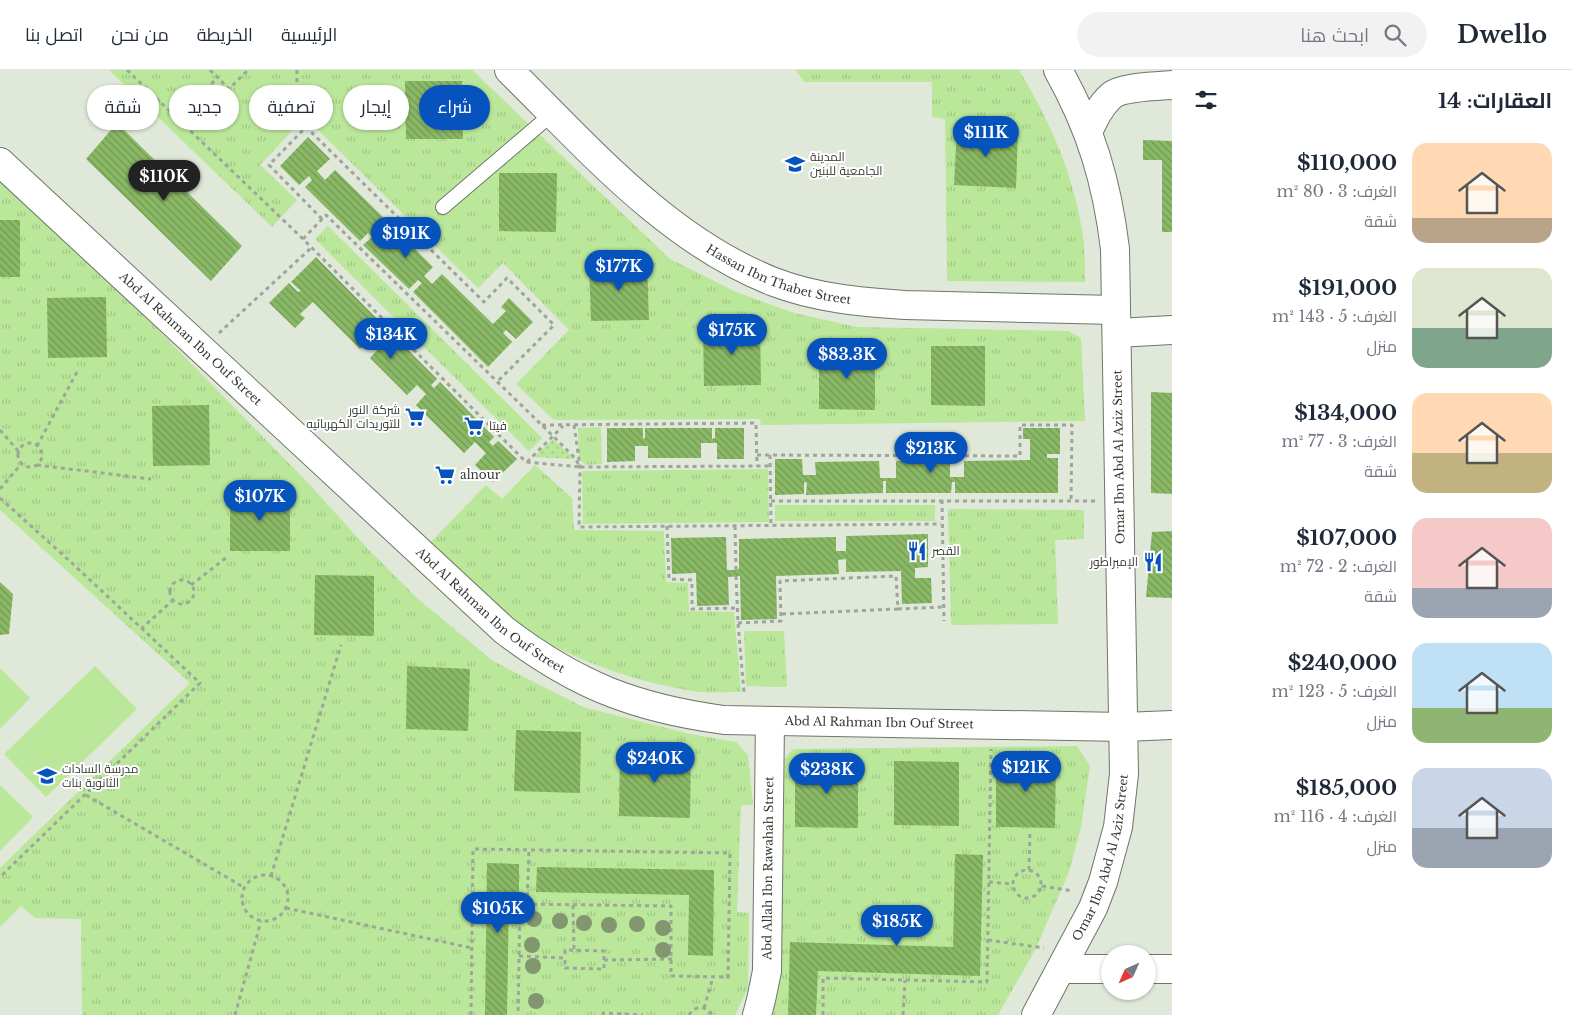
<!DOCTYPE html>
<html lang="ar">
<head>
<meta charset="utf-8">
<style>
	:root { --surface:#fff; --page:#f2f2f3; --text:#1f2937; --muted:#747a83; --line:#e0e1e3; --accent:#0653bd }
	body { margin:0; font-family:"Libre Baskerville",Cairo,serif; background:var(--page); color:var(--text); direction:rtl; height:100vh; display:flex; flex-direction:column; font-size:19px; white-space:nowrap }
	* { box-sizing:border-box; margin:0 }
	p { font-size:16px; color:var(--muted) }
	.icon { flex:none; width:28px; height:28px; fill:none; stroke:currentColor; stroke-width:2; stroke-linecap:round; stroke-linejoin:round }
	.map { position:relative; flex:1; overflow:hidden; direction:ltr }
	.drawer { display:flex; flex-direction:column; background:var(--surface); width:400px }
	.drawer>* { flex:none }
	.guide { position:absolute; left:15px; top:15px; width:475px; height:45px; direction:rtl; display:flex; gap:10px }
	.needle { width:32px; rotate:225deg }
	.buttons { position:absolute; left:1101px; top:875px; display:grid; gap:10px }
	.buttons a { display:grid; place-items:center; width:55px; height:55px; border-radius:50%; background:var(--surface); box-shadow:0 1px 4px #0004; font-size:25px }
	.price { position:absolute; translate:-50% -42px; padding:0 11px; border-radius:18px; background:var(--accent); color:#fff; font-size:16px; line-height:32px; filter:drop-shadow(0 1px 2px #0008) }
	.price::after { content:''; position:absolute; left:50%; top:30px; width:15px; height:11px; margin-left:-8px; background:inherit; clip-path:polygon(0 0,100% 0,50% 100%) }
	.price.selected { background:#222; color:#fff }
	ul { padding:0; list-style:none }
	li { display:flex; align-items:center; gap:15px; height:125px; padding:0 20px }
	li span { display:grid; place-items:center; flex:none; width:140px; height:100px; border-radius:15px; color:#555 }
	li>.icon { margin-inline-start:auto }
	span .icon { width:60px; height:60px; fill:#fffc; stroke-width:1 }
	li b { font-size:21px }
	h2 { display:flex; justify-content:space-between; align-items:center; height:60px; padding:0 20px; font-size:21px }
	.tag { padding:0 18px; border-radius:22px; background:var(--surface); box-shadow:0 1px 4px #0004; font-size:18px; line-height:45px }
	.tag.selected { background:var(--accent); color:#fff }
	header { display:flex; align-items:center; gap:30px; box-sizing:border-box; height:70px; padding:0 25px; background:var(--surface); border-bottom:1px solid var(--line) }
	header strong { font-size:24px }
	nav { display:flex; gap:28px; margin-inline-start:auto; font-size:18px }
	.search { width:350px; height:45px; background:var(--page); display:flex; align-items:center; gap:12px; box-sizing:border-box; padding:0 18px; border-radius:28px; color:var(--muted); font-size:19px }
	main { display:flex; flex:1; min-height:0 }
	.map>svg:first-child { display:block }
	.grass { fill:url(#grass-dots) }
	.park { fill:url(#park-tufts) }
	.pitch { fill:#bae79a }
	.building { fill:url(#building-back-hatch) }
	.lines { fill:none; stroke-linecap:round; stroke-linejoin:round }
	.service-casing { stroke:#6e7669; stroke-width:16 }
	.minor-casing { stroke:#6e7669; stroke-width:30 }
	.tertiary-casing { stroke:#6e7669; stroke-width:30 }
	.path { stroke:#9ea59a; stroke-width:3; stroke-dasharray:4 4; stroke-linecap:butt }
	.service { stroke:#fff; stroke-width:14 }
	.minor { stroke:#fff; stroke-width:28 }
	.tertiary { stroke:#fff; stroke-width:28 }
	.tree { fill:#829770 }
	.labels { text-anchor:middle; stroke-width:4; stroke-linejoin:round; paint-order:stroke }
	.poi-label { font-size:12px; fill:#363933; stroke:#fff; text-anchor:start }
	.street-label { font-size:12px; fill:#363933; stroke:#fff }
</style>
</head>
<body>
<header>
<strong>Dwello</strong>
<div class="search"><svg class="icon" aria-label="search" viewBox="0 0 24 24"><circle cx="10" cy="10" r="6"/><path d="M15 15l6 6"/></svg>ابحث هنا</div>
<nav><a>الرئيسية</a><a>الخريطة</a><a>من نحن</a><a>اتصل بنا</a></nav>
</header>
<main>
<section class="drawer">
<h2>العقارات: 14<svg class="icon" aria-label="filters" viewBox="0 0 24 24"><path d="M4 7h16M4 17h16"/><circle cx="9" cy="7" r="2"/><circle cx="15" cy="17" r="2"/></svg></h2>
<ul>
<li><span style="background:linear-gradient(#ffd9b3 75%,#b9a48a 0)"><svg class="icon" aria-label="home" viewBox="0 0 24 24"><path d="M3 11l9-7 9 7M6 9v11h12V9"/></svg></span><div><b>$110,000</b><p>الغرف: 3 · 80 m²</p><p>شقة</p></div></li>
<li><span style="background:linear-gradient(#dfe7d0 60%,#7fa58c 0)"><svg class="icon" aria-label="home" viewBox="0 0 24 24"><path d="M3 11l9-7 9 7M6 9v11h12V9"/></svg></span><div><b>$191,000</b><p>الغرف: 5 · 143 m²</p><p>منزل</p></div></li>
<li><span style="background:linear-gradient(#ffd9b3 60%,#c2b280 0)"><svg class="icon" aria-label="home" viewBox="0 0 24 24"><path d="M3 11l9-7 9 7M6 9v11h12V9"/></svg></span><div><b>$134,000</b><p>الغرف: 3 · 77 m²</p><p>شقة</p></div></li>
<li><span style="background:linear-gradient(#f6c9c9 70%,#9aa5b1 0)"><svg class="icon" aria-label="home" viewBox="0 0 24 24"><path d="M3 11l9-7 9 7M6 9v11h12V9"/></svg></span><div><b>$107,000</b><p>الغرف: 2 · 72 m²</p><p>شقة</p></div></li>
<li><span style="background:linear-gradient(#bfe0f5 65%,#8fb573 0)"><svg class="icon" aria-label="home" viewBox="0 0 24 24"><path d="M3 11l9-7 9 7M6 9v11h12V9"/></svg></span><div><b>$240,000</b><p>الغرف: 5 · 123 m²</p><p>منزل</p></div></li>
<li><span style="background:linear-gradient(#c9d6e8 60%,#9aa5b1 0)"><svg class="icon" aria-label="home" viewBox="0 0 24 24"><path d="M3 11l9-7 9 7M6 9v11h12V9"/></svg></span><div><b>$185,000</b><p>الغرف: 4 · 116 m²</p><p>منزل</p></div></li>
</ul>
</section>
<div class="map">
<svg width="1172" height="945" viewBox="0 0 1172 945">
	<defs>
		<pattern id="grass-dots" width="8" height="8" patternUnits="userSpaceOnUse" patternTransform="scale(1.25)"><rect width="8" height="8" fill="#bae79a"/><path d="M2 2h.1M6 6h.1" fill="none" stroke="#a0c785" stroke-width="1.8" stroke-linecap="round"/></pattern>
		<pattern id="park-tufts" width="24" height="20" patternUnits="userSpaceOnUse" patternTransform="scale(1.25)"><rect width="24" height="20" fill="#bae79a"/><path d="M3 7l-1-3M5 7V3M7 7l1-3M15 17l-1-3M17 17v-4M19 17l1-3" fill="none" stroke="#a0c785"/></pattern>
		<pattern id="building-back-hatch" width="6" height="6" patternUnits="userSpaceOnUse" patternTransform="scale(1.25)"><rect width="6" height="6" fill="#8ab966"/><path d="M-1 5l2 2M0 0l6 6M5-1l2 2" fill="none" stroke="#729755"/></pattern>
	</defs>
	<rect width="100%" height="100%" fill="#dfe8d9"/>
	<path class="grass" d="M 553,369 L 575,389 L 534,387 Z"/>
	<path class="park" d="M 109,0 L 472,0 L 670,189 L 736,222 L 794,243 L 857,257 L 1068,261 L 1081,268 L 1085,351 L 761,355 L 760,349 L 554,350 L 516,314 L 569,260 L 503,193 L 478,218 L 305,47 L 260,95 L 297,130 L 272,157 Z
		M 796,0 L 1019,0 C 1052,54 1076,110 1084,174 C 1085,186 1085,199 1085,212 L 947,211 L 945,49 L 932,47 L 932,12 L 804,12 Z
		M 0,111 L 21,125 L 75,175 L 310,415 L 367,478 L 418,529 L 493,591 L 583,637 L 690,664 L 736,672 L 748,685 L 753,735 L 741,735 L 737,842 L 749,843 L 748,918 L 735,945 L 82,945 L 81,849 L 35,848 L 21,836 L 0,857 L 0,798 L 190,613 L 0,440 Z
		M 328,156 L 542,368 L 529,381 L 315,169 Z
		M 601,357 L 602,394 L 586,395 L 579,389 L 578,358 Z
		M 535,395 L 572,428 L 574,460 L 664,461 L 666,512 L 688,513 L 689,541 L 734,542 L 741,622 C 727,622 713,623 699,622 C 639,613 580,593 528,562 C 493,540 458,503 428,475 L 486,415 L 502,429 Z
		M 768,399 L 769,452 L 583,454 L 582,401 Z
		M 775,435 L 935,435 L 935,451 L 775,451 Z
		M 948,439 L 1084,440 L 1084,469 L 1055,470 L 1058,554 L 951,555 Z
		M 744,561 L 784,561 L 787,617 L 746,616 Z
		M 1077,676 L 1090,696 L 1081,757 L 1069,802 L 1035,880 L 998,945 L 763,945 L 782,692 L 793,679 Z"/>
	<path class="pitch" d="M 95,596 L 137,639 L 46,727 L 4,684 Z
		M 0,598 L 30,628 L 0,659 Z
		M 0,715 L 33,747 L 0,781 Z"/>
	<path class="building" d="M 405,11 L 462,11 L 463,69 L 406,69 Z
		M 117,53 L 242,176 L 211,211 L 86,89 Z
		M 957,57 L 1018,60 L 1016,118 L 954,115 Z
		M 308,67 L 330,89 L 317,101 L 325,110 L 335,100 L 384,148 L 374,157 L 385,167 L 394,158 L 433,197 L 424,206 L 432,214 L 442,204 L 493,254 L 506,241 L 501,237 L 509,228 L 533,252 L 516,269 L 506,260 L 503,263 L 512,272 L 488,297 L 413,222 L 422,213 L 418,210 L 409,219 L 363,175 L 372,167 L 368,163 L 360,171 L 305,117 L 312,110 L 309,106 L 299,115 L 280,96 Z
		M 1143,70 L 1172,71 L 1172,162 L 1162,162 L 1162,90 L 1143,90 Z
		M 499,103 L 557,103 L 556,162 L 499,161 Z
		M 0,150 L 20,150 L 20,207 L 0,207 Z
		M 316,187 L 389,261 L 383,267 L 387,270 L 393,265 L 437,309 L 431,315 L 434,318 L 440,312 L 494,367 L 489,372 L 493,376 L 498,371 L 517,389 L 493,412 L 475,395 L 486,383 L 475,372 L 464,383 L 416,335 L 426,324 L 417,315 L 407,325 L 370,288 L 381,276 L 372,267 L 360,279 L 313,232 L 300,244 L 305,248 L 295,258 L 269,233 L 289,213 L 298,222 L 301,221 L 291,212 Z
		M 647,193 L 649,250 L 591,251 L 589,194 Z
		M 106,227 L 107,287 L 48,288 L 47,228 Z
		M 703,257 L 760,257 L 761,315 L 704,316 Z
		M 931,276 L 985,276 L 985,336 L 931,335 Z
		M 819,279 L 875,280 L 875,340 L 819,339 Z
		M 1151,322 L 1172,323 L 1172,424 L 1151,423 Z
		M 209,335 L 210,395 L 153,396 L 152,336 Z
		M 607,358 L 643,358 L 643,368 L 645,369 L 645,358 L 712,358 L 712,369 L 715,368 L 715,358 L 744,358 L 744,389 L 717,389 L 717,373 L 701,373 L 701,388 L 648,388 L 648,376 L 635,376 L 635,391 L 607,392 Z
		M 1023,358 L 1060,358 L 1060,384 L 1047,384 L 1047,388 L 1058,388 L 1058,423 L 955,423 L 955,412 L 952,412 L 951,423 L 886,423 L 886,411 L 883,411 L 883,423 L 806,425 L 807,413 L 804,412 L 804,424 L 775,425 L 775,389 L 802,389 L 803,405 L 816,405 L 815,392 L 879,391 L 880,408 L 896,408 L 896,391 L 950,390 L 950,407 L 964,407 L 964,391 L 1030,390 L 1030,369 L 1023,369 Z
		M 230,423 L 290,423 L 290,481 L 230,481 Z
		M 1172,461 L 1172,528 L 1146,527 L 1152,462 Z
		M 928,464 L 928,497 L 915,498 L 915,508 L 931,508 L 932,533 L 902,534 L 901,501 L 846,502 L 846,489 L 838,490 L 839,504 L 776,506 L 777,549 L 741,550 L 740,506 L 728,507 L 729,535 L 697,536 L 696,503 L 672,504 L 671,468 L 726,467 L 727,500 L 736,500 L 739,499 L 739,469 L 836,467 L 836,481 L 846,481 L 846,466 Z
		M 315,505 L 374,506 L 374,566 L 314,565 Z
		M 0,512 L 13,524 L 9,564 L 0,565 Z
		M 407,596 L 470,599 L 468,661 L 406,659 Z
		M 516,660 L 581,662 L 580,723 L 514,721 Z
		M 620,680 L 691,682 L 690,748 L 619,746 Z
		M 996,688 L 1056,688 L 1055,758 L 996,757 Z
		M 894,691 L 959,692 L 959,756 L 894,755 Z
		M 795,692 L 858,692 L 858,758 L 795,757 Z
		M 955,784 L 983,785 L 980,906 L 818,901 L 816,945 L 788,945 L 790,872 L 953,877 Z
		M 487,793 L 519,794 L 519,823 L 509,823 L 507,945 L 485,945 Z
		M 537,797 L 714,800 L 713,886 L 688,885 L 689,825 L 536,822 Z"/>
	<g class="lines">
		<defs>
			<path id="service" d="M 443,137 L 553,43"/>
			<g id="minor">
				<path id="s1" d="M 509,0 C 589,79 667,170 774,212 C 816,228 860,232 905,235 L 1116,240"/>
				<path d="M 1088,62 C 1094,49 1100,36 1111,26 C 1121,17 1158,16 1172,15"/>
				<path id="s2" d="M 0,92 L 504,560 C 576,615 635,638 724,650 L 1124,657 L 1172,655"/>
				<path d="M 1117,263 L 1172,260"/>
				<path d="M 1061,899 L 1110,899"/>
				<path d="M 1148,899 L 1172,899"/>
				<path id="s3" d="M 757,945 L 761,930 L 767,901 L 770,651"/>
			</g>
			<g id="tertiary">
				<path id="s4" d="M 1036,945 L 1093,838 L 1103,812 L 1118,757 L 1124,704 L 1115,179 C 1107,112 1091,59 1058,0"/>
			</g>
		</defs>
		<use href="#service" class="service-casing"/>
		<use href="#minor" class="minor-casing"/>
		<use href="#tertiary" class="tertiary-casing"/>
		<path class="path" d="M 127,0 L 303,169 L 526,392 L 580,397
			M 210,0 L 229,19 L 248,0
			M 297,0 L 297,49 L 306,57
			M 182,52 L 217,7
			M 322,149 L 269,95 L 306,57 L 484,232 L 507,208 L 554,255 L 497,312
			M 303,169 L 326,145 L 553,366 L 575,388 L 580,397 L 770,396
			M 219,263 L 311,178
			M 542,355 L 756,353 L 757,396
			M 574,355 L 580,397 L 579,457 L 941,454
			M 0,360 L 19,382
			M18 385a12 12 0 1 1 24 0a12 12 0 1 1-24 0Z
			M 37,376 L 77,302
			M 757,385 L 1020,386 L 1020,355 L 1072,355 L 1071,432
			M 770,385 L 771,455
			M 527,392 L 563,356
			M 37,395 L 151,409
			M 0,419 L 22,393
			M 0,428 L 73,494 L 200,613 L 0,807
			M 942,430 L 944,551
			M 771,431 L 1095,431
			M 667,456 L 669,509 L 692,510 L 692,539 L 737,538
			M 735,456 L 736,500
			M 736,506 L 738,553 L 744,622
			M170 522a12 12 0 1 1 24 0a12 12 0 1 1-24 0Z
			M 191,515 L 227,487
			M 782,544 L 898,539
			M 738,553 L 781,551 L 780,511 L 896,506 L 898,539 L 943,537
			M 141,559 L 172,531
			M 86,725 L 245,818
			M1013 814a14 14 0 1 1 28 0a14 14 0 1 1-28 0Z
			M 1029,800 L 1030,761
			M242 828a23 23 0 1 1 46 0a23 23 0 1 1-46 0Z
			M 271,806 L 341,575
			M 989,812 L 1013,814
			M 1042,816 L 1073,821
			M 527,834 L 529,780
			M 573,835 L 574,880
			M 286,838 L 472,878
			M 988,870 L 1044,878
			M 519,886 L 565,888 L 565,898 L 604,899 L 604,881 L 565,880 L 565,888
			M 604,890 L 672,889
			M 704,938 L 713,907
			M 235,945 L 261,851
			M 471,945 L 473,779 L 730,783 L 728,907 L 671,906 L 671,836 L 520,834 L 518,945
			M 603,945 L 603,943 L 643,945
			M 689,945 C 695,935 706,935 712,945
			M 823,945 L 823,908 L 987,912 L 991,679
			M 903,945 L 905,910"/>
		<use href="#service" class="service"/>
		<use href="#minor" class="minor"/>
		<use href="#tertiary" class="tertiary"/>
	</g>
	<g class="tree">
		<circle cx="534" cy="849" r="8"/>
		<circle cx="560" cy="851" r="8"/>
		<circle cx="584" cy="853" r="8"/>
		<circle cx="637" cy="854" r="8"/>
		<circle cx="609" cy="855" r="8"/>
		<circle cx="663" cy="858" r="8"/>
		<circle cx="532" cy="875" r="8"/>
		<circle cx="663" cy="880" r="8"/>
		<circle cx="533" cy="896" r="8"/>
		<circle cx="536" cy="931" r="8"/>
	</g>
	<defs>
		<symbol id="university-bare" viewBox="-9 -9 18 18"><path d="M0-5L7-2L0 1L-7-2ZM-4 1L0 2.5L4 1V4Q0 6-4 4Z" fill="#0653bd" stroke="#fff" stroke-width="2.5" paint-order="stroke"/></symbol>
		<symbol id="supermarket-bare" viewBox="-9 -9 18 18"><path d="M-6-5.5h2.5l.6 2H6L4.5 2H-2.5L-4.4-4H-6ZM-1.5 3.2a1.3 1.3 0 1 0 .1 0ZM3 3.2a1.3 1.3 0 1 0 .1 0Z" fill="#0653bd" stroke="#fff" stroke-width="2.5" paint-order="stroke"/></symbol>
		<symbol id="restaurant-bare" viewBox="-9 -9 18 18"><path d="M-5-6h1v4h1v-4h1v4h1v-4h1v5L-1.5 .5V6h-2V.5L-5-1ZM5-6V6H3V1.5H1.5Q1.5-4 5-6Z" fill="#0653bd" stroke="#fff" stroke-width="2.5" paint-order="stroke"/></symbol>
		<symbol id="school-bare" viewBox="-9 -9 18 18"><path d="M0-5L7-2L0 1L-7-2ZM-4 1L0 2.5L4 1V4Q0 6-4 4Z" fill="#0653bd" stroke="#fff" stroke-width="2.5" paint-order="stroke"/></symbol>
	</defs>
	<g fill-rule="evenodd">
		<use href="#university-bare" x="781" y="80" width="28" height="28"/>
		<use href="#supermarket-bare" x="401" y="333" width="28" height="28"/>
		<use href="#supermarket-bare" x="460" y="342" width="28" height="28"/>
		<use href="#supermarket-bare" x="431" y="391" width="28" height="28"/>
		<use href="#restaurant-bare" x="903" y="467" width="28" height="28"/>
		<use href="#restaurant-bare" x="1139" y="478" width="28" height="28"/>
		<use href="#school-bare" x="33" y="692" width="28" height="28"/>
	</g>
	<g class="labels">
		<g class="poi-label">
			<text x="810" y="91">المدينة<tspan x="810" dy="14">الجامعية للبنين</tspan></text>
			<text x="400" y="344" text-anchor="end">شركة النور<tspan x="400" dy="14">للتوريدات الكهربائيه</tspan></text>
			<text x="489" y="360">فيتا</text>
			<text x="460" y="409">alnour</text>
			<text x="932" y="485">القصر</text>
			<text x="1138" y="496" text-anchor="end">الإمبراطور</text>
			<text x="62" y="703">مدرسة السادات<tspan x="62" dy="14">الثانوية بنات</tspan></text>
		</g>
		<g class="street-label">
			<text dy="4" stroke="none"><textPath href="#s1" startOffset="344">Hassan Ibn Thabet Street</textPath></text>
			<text dy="4" stroke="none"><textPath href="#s2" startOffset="260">Abd Al Rahman Ibn Ouf Street</textPath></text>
			<text transform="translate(1119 387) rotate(-91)" y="4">Omar Ibn Abd Al Aziz Street</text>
			<text dy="4" stroke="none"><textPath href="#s2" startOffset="665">Abd Al Rahman Ibn Ouf Street</textPath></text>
			<text dy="4" stroke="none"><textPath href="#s2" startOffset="1084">Abd Al Rahman Ibn Ouf Street</textPath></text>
			<text dy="4" stroke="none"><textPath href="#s4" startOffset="172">Omar Ibn Abd Al Aziz Street</textPath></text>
			<text dy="4" stroke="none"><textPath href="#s3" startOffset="148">Abd Allah Ibn Rawahah Street</textPath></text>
		</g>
	</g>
</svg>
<div class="buttons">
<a><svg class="needle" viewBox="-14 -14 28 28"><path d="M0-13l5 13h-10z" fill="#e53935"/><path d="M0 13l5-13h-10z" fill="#747a83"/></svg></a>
</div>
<b class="price" style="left:986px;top:88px">$111K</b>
<b class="price selected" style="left:164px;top:132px">$110K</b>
<b class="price" style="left:406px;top:189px">$191K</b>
<b class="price" style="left:619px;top:222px">$177K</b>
<b class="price" style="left:732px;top:286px">$175K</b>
<b class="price" style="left:391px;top:290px">$134K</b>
<b class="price" style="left:847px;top:310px">$83.3K</b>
<b class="price" style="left:931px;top:404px">$213K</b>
<b class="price" style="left:260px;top:452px">$107K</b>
<b class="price" style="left:655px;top:714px">$240K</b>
<b class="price" style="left:1026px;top:723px">$121K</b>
<b class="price" style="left:827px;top:725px">$238K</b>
<b class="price" style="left:498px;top:864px">$105K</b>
<b class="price" style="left:897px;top:877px">$185K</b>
<div class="guide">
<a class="tag selected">شراء</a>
<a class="tag">إيجار</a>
<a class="tag">تصفية</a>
<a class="tag">جديد</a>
<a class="tag">شقة</a>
</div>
</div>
</main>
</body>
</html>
